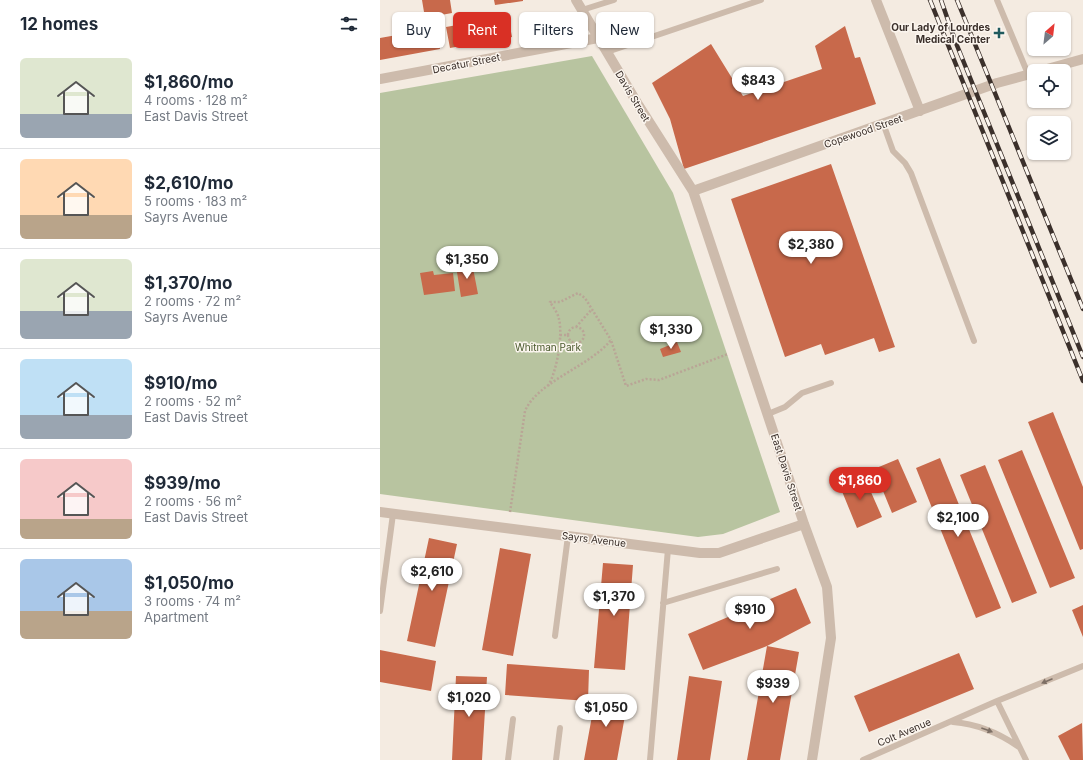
<!DOCTYPE html>
<html lang="en">
<head>
<meta charset="utf-8">
<style>
	:root { --surface:#fff; --page:#f6f6f7; --text:#1f2937; --muted:#747a83; --line:#e0e1e3; --accent:#d93025 }
	body { margin:0; font-family:Inter,sans-serif; background:var(--page); color:var(--text); height:100vh; display:flex; flex-direction:column; font-size:15px; white-space:nowrap }
	* { box-sizing:border-box; margin:0 }
	p { font-size:13px; color:var(--muted) }
	.icon { flex:none; width:22px; height:22px; fill:none; stroke:currentColor; stroke-width:2; stroke-linecap:round; stroke-linejoin:round }
	.map { position:relative; flex:1; overflow:hidden }
	.panel { display:flex; flex-direction:column; background:var(--surface); width:380px }
	.panel>* { flex:none }
	.hud { position:absolute; left:12px; top:12px; width:380px; height:36px; display:flex; gap:8px }
	.needle { width:26px; rotate:28deg }
	.buttons { position:absolute; left:647px; top:12px; display:grid; gap:8px }
	.buttons a { display:grid; place-items:center; width:44px; height:44px; border-radius:6px; background:var(--surface); box-shadow:0 1px 3px #0004; font-size:20px }
	.price { position:absolute; translate:-50% -34px; padding:0 9px; border-radius:14px; background:#fff; color:#222; font-size:13px; line-height:26px; filter:drop-shadow(0 1px 2px #0008) }
	.price::after { content:''; position:absolute; left:50%; top:24px; width:12px; height:9px; margin-left:-6px; background:inherit; clip-path:polygon(0 0,100% 0,50% 100%) }
	.price.current { background:var(--accent); color:#fff }
	ul { padding:0; list-style:none }
	li { display:flex; align-items:center; gap:12px; height:100px; padding:0 20px }
	li+li { border-top:1px solid var(--line) }
	li span { display:grid; place-items:center; flex:none; width:112px; height:80px; border-radius:6px; color:#555 }
	li>.icon { margin-inline-start:auto }
	span .icon { width:48px; height:48px; fill:#fffc; stroke-width:1 }
	li b { font-size:17px }
	h2 { display:flex; justify-content:space-between; align-items:center; height:48px; padding:0 20px; font-size:17px }
	.tag { padding:0 14px; border-radius:6px; background:var(--surface); box-shadow:0 1px 3px #0004; font-size:14px; line-height:36px }
	.tag.current { background:var(--accent); color:#fff }
	main { display:flex; flex:1; min-height:0 }
	.map>svg:first-child { display:block }
	.green { fill:#b8c4a0 }
	.building { fill:#c8694b }
	.lines { fill:none; stroke-linecap:round; stroke-linejoin:round }
	.path { stroke:#b9a596; stroke-width:2.5; stroke-dasharray:2 2; stroke-linecap:butt }
	.service { stroke:#cdbbac; stroke-width:6 }
	.minor { stroke:#cdbbac; stroke-width:10 }
	.rail-casing { stroke:#3b302b; stroke-width:4.5 }
	.rail { stroke:#fbf5ee; stroke-width:3; stroke-dasharray:9; stroke-linecap:butt }
	.oneway { fill:#7d6f65 }
	.poi-dot { fill:#1f5a5e; stroke:#fbf5ee; stroke-width:1.5 }
	.labels { text-anchor:middle; stroke-width:3; stroke-linejoin:round; paint-order:stroke }
	.poi-label { font-size:10px; font-weight:bold; fill:#3b302b; stroke:#fbf5ee; text-anchor:end }
	.street-label { font-size:10px; fill:#3b302b; stroke:#fbf5ee }
	.park-label { font-size:10px; fill:#4a5a2e; stroke:#fbf5ee }
</style>
</head>
<body>
<main>
<section class="panel">
<h2>12 homes<svg class="icon" aria-label="filters" viewBox="0 0 24 24"><path d="M4 7h16M4 17h16"/><circle cx="9" cy="7" r="2"/><circle cx="15" cy="17" r="2"/></svg></h2>
<ul>
<li><span style="background:linear-gradient(#dfe7d0 70%,#9aa5b1 0)"><svg class="icon" aria-label="home" viewBox="0 0 24 24"><path d="M3 11l9-7 9 7M6 9v11h12V9"/></svg></span><div><b>$1,860/mo</b><p>4 rooms · 128 m²</p><p>East Davis Street</p></div></li>
<li><span style="background:linear-gradient(#ffd9b3 70%,#b9a48a 0)"><svg class="icon" aria-label="home" viewBox="0 0 24 24"><path d="M3 11l9-7 9 7M6 9v11h12V9"/></svg></span><div><b>$2,610/mo</b><p>5 rooms · 183 m²</p><p>Sayrs Avenue</p></div></li>
<li><span style="background:linear-gradient(#dfe7d0 65%,#9aa5b1 0)"><svg class="icon" aria-label="home" viewBox="0 0 24 24"><path d="M3 11l9-7 9 7M6 9v11h12V9"/></svg></span><div><b>$1,370/mo</b><p>2 rooms · 72 m²</p><p>Sayrs Avenue</p></div></li>
<li><span style="background:linear-gradient(#bfe0f5 70%,#9aa5b1 0)"><svg class="icon" aria-label="home" viewBox="0 0 24 24"><path d="M3 11l9-7 9 7M6 9v11h12V9"/></svg></span><div><b>$910/mo</b><p>2 rooms · 52 m²</p><p>East Davis Street</p></div></li>
<li><span style="background:linear-gradient(#f6c9c9 75%,#b9a48a 0)"><svg class="icon" aria-label="home" viewBox="0 0 24 24"><path d="M3 11l9-7 9 7M6 9v11h12V9"/></svg></span><div><b>$939/mo</b><p>2 rooms · 56 m²</p><p>East Davis Street</p></div></li>
<li><span style="background:linear-gradient(#a9c7e8 65%,#b9a48a 0)"><svg class="icon" aria-label="home" viewBox="0 0 24 24"><path d="M3 11l9-7 9 7M6 9v11h12V9"/></svg></span><div><b>$1,050/mo</b><p>3 rooms · 74 m²</p><p>Apartment</p></div></li>
</ul>
</section>
<div class="map">
<svg width="703" height="760" viewBox="0 0 703 760">
	<rect width="100%" height="100%" fill="#f4ebe1"/>
	<path class="green" d="M 212,56 L 293,193 L 400,512 L 343,534 L 318,537 L 0,494 L 0,93 Z"/>
	<path class="building" d="M 42,0 L 70,0 L 72,13 L 45,18 Z
		M 114,0 L 143,0 L 143,1 L 115,5 Z
		M 128,16 L 132,37 L 70,48 L 66,27 Z
		M 465,26 L 475,58 L 480,57 L 496,104 L 304,169 L 290,119 L 272,83 L 331,44 L 363,96 L 442,69 L 435,46 Z
		M 56,28 L 60,49 L 0,60 L 0,38 Z
		M 451,164 L 515,347 L 499,352 L 494,338 L 445,355 L 441,344 L 405,357 L 351,199 Z
		M 92,263 L 98,294 L 81,297 L 76,266 Z
		M 53,271 L 54,275 L 73,273 L 75,291 L 44,295 L 40,273 Z
		M 297,342 L 301,352 L 283,357 L 280,349 Z
		M 673,412 L 703,487 L 703,549 L 700,550 L 648,422 Z
		M 642,450 L 695,578 L 670,588 L 618,460 Z
		M 560,458 L 621,608 L 596,618 L 536,468 Z
		M 518,459 L 537,502 L 512,513 L 494,469 Z
		M 605,465 L 657,593 L 632,603 L 580,475 Z
		M 483,474 L 502,517 L 477,528 L 459,484 Z
		M 49,538 L 77,544 L 55,647 L 27,641 Z
		M 120,548 L 151,554 L 133,656 L 102,650 Z
		M 223,563 L 253,565 L 245,670 L 214,668 Z
		M 416,588 L 431,623 L 387,646 L 323,670 L 308,634 Z
		M 703,605 L 703,637 L 692,610 Z
		M 387,646 L 419,652 L 400,760 L 367,760 Z
		M 0,650 L 56,661 L 51,691 L 0,682 Z
		M 579,653 L 594,689 L 489,732 L 474,696 Z
		M 127,664 L 209,670 L 208,701 L 125,695 Z
		M 76,676 L 107,677 L 102,760 L 72,760 Z
		M 309,676 L 342,681 L 330,760 L 297,760 Z
		M 216,694 L 248,699 L 237,760 L 204,760 Z
		M 702,723 L 703,760 L 690,760 L 678,736 Z"/>
	<g class="lines">
		<path class="path" d="M188 335a8 8 0 1 1 16 0a8 8 0 1 1-16 0Z
			M 196,327 L 212,309
			M 180,335 L 188,335
			M 168,386 C 177,371 183,336 179,319 C 178,313 173,307 170,302 L 180,302 L 198,293 L 205,298 L 231,340
			M 130,512 L 145,411 C 158,381 209,367 231,340 L 246,386 L 266,379 L 279,380 L 348,354"/>
		<path class="service" d="M 617,0 L 648,74
			M 202,10 L 234,0
			M 227,52 L 381,0
			M 503,123 L 513,151 L 525,163 L 531,173 L 594,341
			M 388,414 L 405,407 L 422,393 L 451,383
			M 283,603 L 397,569
			M 0,611 L 13,514
			M 175,636 L 188,536
			M 617,701 L 646,760
			M 573,722 C 598,724 619,733 639,747
			M 128,760 L 133,719
			M 176,760 L 180,728
			M 270,760 L 288,549
			M 483,760 L 617,701 L 703,666"/>
		<path class="minor" d="M 196,0 L 259,106 L 313,191 L 424,524 L 447,587 L 451,638 L 432,760
			M 496,0 L 540,111
			M 660,71 L 703,59
			M 0,79 L 218,38
			M 313,191 L 617,83 L 654,73
			M 0,512 L 320,553 L 339,553 L 424,524"/>
		<defs>
			<path id="rail" d="M 550,0 L 703,381
				M 561,0 L 576,43 L 703,357
				M 577,0 L 703,309"/>
		</defs>
		<use href="#rail" class="rail-casing"/>
		<use href="#rail" class="rail"/>
	</g>
	<defs><path id="oneway-solid" d="M-6-.8H1V-3.2L6.5 0L1 3.2V.8H-6Z"/></defs>
	<g class="oneway">
		<use href="#oneway-solid" transform="translate(667 681) rotate(157)"/>
		<use href="#oneway-solid" transform="translate(607 730) rotate(20)"/>
	</g>
	<path class="poi-dot" d="M617 27h4v4h4v4h-4v4h-4v-4h-4v-4h4z"/>
	<g class="labels">
		<g class="poi-label">
			<text x="610" y="31">Our Lady of Lourdes<tspan x="610" dy="12">Medical Center</tspan></text>
		</g>
		<g class="street-label">
			<text transform="translate(86 63) rotate(-11)" y="4">Decatur Street</text>
			<text transform="translate(253 96) rotate(59)" y="4">Davis Street</text>
			<text transform="translate(483 131) rotate(-19)" y="4">Copewood Street</text>
			<text transform="translate(407 472) rotate(72)" y="4">East Davis Street</text>
			<text transform="translate(214 539) rotate(7)" y="4">Sayrs Avenue</text>
			<text transform="translate(524 732) rotate(-23)" y="4">Colt Avenue</text>
		</g>
		<g class="park-label">
			<text x="168" y="351">Whitman Park</text>
		</g>
	</g>
</svg>
<div class="buttons">
<a><svg class="needle" viewBox="-14 -14 28 28"><path d="M0-13l5 13h-10z" fill="#e53935"/><path d="M0 13l5-13h-10z" fill="#747a83"/></svg></a>
<a><svg class="icon" aria-label="locate" viewBox="0 0 24 24"><circle cx="12" cy="12" r="6"/><path d="M12 2v4M12 18v4M2 12h4M18 12h4"/></svg></a>
<a><svg class="icon" aria-label="layers" viewBox="0 0 24 24"><path d="M12 4l9 5-9 5-9-5zM3 14l9 5 9-5"/></svg></a>
</div>
<b class="price" style="left:378px;top:101px">$843</b>
<b class="price" style="left:431px;top:265px">$2,380</b>
<b class="price" style="left:87px;top:280px">$1,350</b>
<b class="price" style="left:291px;top:350px">$1,330</b>
<b class="price current" style="left:480px;top:501px">$1,860</b>
<b class="price" style="left:578px;top:538px">$2,100</b>
<b class="price" style="left:52px;top:592px">$2,610</b>
<b class="price" style="left:234px;top:617px">$1,370</b>
<b class="price" style="left:370px;top:630px">$910</b>
<b class="price" style="left:393px;top:704px">$939</b>
<b class="price" style="left:89px;top:718px">$1,020</b>
<b class="price" style="left:226px;top:728px">$1,050</b>
<div class="hud">
<a class="tag">Buy</a>
<a class="tag current">Rent</a>
<a class="tag">Filters</a>
<a class="tag">New</a>
</div>
</div>
</main>
</body>
</html>
